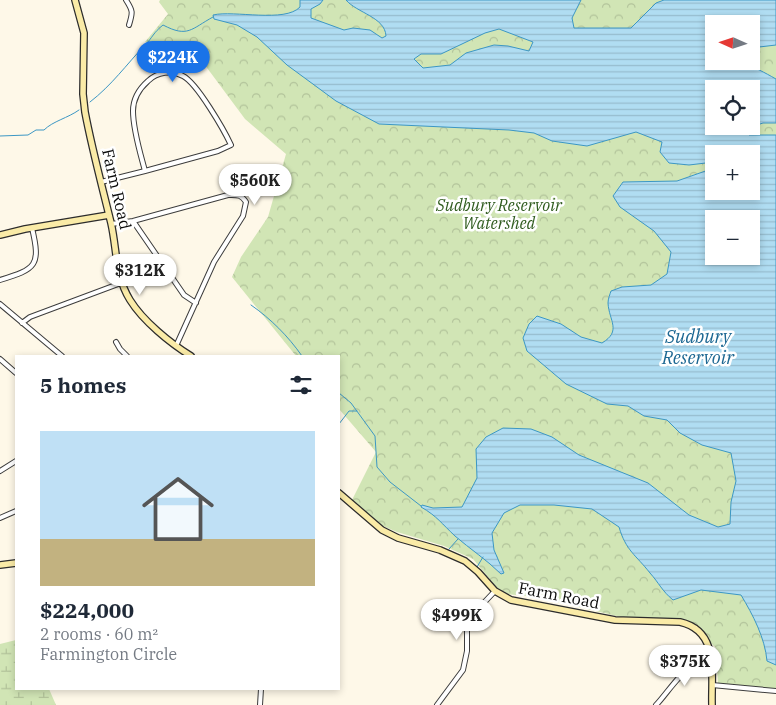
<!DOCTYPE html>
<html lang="en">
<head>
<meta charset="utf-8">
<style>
	:root { --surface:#fff; --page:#f6f6f7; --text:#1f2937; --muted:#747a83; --line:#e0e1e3; --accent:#1a73e8 }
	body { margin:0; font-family:"IBM Plex Serif",serif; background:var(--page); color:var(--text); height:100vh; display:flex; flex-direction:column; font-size:19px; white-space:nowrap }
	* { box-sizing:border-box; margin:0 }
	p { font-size:16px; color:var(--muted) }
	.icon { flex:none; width:28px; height:28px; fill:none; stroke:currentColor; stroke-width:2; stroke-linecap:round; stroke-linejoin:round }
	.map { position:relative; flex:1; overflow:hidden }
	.details { position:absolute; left:15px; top:355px; width:325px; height:335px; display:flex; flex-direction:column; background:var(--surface); border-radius:0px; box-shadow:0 2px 8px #0003 }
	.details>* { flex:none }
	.needle { width:32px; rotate:273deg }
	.buttons { position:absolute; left:705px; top:15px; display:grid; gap:10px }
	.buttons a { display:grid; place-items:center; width:55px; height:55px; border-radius:0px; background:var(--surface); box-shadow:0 2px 8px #0003; font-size:25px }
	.price { position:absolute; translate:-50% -42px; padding:0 11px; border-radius:18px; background:#fff; color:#222; font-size:16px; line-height:32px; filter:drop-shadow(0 1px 2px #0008) }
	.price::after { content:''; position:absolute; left:50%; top:30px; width:15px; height:11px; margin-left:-8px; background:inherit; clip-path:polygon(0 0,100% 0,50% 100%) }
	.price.current { background:var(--accent); color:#fff }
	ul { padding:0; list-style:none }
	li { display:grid; align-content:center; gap:10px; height:265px; padding:0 25px }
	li+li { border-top:1px solid var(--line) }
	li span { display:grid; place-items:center; height:155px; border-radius:0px; color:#555 }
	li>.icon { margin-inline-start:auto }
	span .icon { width:90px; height:90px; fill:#fffc; stroke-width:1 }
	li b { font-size:21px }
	h2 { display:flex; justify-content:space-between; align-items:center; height:60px; padding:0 25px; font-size:21px }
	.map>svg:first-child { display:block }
	.wetland { fill:url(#wetland-marsh) }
	.park { fill:url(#park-crowns); fill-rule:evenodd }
	.water { fill:url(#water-rules); stroke:#3c97c4; fill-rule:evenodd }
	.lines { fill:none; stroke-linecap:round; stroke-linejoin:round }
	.stream { stroke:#3c97c4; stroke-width:1 }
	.street-casing { stroke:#3d3d3d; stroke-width:6 }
	.secondary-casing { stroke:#2c2c2c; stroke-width:8 }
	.street { stroke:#fff; stroke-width:4 }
	.secondary { stroke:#faeba7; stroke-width:5.5 }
	.labels { text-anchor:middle; stroke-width:5; stroke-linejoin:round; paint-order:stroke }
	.street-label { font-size:16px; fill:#0a0a0a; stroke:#fff }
	.park-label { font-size:16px; font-style:italic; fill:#305c1f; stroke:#fff }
	.water-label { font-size:18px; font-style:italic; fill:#1c6792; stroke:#fff }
</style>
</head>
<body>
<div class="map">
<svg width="776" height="705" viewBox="0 0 776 705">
	<defs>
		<pattern id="wetland-marsh" width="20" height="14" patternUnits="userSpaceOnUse" patternTransform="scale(1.25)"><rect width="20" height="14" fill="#d1e5b5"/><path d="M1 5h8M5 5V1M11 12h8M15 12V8" fill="none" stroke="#b2c39a"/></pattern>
		<pattern id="park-crowns" width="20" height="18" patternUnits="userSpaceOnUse" patternTransform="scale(1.25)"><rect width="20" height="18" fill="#d1e5b5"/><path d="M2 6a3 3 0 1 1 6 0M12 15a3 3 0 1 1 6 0" fill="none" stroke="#b2c39a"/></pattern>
		<pattern id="water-rules" width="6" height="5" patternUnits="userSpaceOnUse" patternTransform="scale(1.25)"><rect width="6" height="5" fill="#b0ddf2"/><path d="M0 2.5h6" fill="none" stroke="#96bcce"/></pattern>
	</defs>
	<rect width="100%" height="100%" fill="#fef8e8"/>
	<path class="wetland" d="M 16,640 L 16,689 L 49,689 L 56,705 L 0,705 L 0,644 Z"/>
	<path class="park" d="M 160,0 L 776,0 L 776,689 L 718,684 L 716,648 L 693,625 L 625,618 L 537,597 L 506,594 L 498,589 L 473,559 L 444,546 L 397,532 L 383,526 L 352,500 L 376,452 L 339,409 L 339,356 L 296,356 L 232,277 L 241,257 L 268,217 L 286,154 L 245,119 L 193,49 L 145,42 L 168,14 L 159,2 ZM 714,24 L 751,24 L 751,61 L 714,61 ZM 714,89 L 751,89 L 751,126 L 714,126 ZM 714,154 L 751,154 L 751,191 L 714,191 ZM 714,219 L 751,219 L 751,256 L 714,256 Z"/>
	<path class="water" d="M 300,0 L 323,0 L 320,4 L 311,9 L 311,18 L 344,30 L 353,28 L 370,30 L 382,38 L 386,36 C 385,17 357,13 346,0 L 581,0 L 572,18 L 574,28 L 631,28 L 656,3 L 664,0 L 776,0 L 776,45 L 751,48 L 751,24 L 714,24 L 714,61 C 743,61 751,65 776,79 L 776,123 L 763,123 L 751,127 L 749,135 L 776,135 L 776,665 L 767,661 C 765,638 753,615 741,595 L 701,590 L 673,600 C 662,591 659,583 650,573 C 636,555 626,551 619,527 L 592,509 L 554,505 L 520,505 L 504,513 L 492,533 L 494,550 L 504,573 L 501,574 C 487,560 470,549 455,536 C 442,524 437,516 421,507 L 422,505 L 433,508 L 462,507 L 477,478 L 476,449 L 486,437 L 503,428 L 531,429 L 552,437 L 579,455 L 648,483 L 689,515 L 718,527 L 730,524 L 731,502 L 736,481 L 731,453 L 702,445 L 680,433 L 667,420 L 644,416 L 628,406 L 607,404 L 566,384 L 527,351 L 523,338 L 529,324 L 537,316 L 561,324 L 581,337 L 602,343 C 622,331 609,321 608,303 C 608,299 610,294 611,291 L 622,287 L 651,285 L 667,274 L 671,252 L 654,231 L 620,207 L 613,196 L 623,182 L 677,181 L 714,168 L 714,191 L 751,191 L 751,154 L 714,154 L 714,162 L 689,165 L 669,163 L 660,152 L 662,142 L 636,132 L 587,146 L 552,141 L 534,133 L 509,130 L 379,124 L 336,101 L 287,65 L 257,37 L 237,25 L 214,19 L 213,15 C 234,10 285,23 300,7 ZM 499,29 L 533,42 L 529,51 L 508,46 L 494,45 L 466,53 L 450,65 L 423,68 L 414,59 L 421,54 L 441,54 L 485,33 ZM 714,89 L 751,89 L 751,126 L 714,126 ZM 714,219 L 751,219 L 751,256 L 714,256 Z"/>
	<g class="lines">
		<path class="stream" d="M 90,102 C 112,85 126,65 145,45 C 153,37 153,33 163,25 C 188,38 191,29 213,17
			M 0,136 L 28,135 L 36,130 L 44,130 C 53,121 68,118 79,110
			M 251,305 C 271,319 288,336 302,356
			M 339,393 L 351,403 L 375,436 L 377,467 L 390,482 L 421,506
			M 339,424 L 349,411 L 357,411
			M 449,549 L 458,539
			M 477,567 L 483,557"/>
		<defs>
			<path id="street" d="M 126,0 C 133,11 133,12 129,25
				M 101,182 L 145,171 C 140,152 133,130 133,111 C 133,99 139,89 148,81 C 157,72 172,70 183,76 C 197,83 224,130 231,145 L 218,151 L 145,171
				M 133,221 L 184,295 L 196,303
				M 111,224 L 133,221 L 228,195 C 237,195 241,194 246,202 L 243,216 L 214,262 L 176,346
				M 0,280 C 36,269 41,266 32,228
				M 0,304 L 62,356
				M 22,323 L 30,317 L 121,283
				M 116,342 L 120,349 L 127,356
				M 0,359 L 16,373
				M 0,471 L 16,461
				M 0,518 L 16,511
				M 712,685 L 776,691
				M 260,705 L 261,689
				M 437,705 L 463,670 L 467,651 L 467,628 L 476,611 L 495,591
				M 656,705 C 665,696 681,671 692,667 C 698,664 705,664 712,663"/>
			<path id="secondary" d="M 75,0 L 84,33 L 83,94 L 85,112 C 92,149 102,186 111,223 C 117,249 115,276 130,300 C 143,321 170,343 191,356
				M 0,235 L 25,229 L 109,215
				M 339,493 L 382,530 L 398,538 L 440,550 L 465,561 L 478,572 L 495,591 L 511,600 L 615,620 L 680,622 C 720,631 711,674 712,705
				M 0,565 L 16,563"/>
		</defs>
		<use href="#street" class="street-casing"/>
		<use href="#secondary" class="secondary-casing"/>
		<use href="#street" class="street"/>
		<use href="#secondary" class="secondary"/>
	</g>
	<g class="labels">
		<g class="street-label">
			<text transform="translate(117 189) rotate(77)" y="6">Farm Road</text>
			<text transform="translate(559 595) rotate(11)" y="6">Farm Road</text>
		</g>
		<g class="park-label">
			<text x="499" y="211">Sudbury Reservoir<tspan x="499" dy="18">Watershed</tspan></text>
		</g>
		<g class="water-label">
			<text x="698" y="343">Sudbury<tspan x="698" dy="21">Reservoir</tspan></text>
		</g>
	</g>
</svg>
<div class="buttons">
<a><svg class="needle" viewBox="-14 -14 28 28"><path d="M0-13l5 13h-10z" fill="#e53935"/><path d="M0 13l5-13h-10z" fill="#747a83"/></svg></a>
<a><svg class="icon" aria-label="locate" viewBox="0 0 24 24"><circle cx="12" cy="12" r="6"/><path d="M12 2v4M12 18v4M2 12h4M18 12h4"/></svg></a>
<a>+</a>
<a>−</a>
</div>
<b class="price current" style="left:173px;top:83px">$224K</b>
<b class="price" style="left:255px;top:206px">$560K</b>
<b class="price" style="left:140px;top:296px">$312K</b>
<b class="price" style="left:457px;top:641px">$499K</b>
<b class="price" style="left:685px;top:687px">$375K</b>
<section class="details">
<h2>5 homes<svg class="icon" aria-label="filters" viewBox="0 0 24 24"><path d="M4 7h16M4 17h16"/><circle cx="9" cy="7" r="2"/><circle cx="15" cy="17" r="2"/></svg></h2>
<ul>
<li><span style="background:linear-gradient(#bfe0f5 70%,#c2b280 0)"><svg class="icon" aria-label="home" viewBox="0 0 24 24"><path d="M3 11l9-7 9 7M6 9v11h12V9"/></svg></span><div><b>$224,000</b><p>2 rooms · 60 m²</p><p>Farmington Circle</p></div></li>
</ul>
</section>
</div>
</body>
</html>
